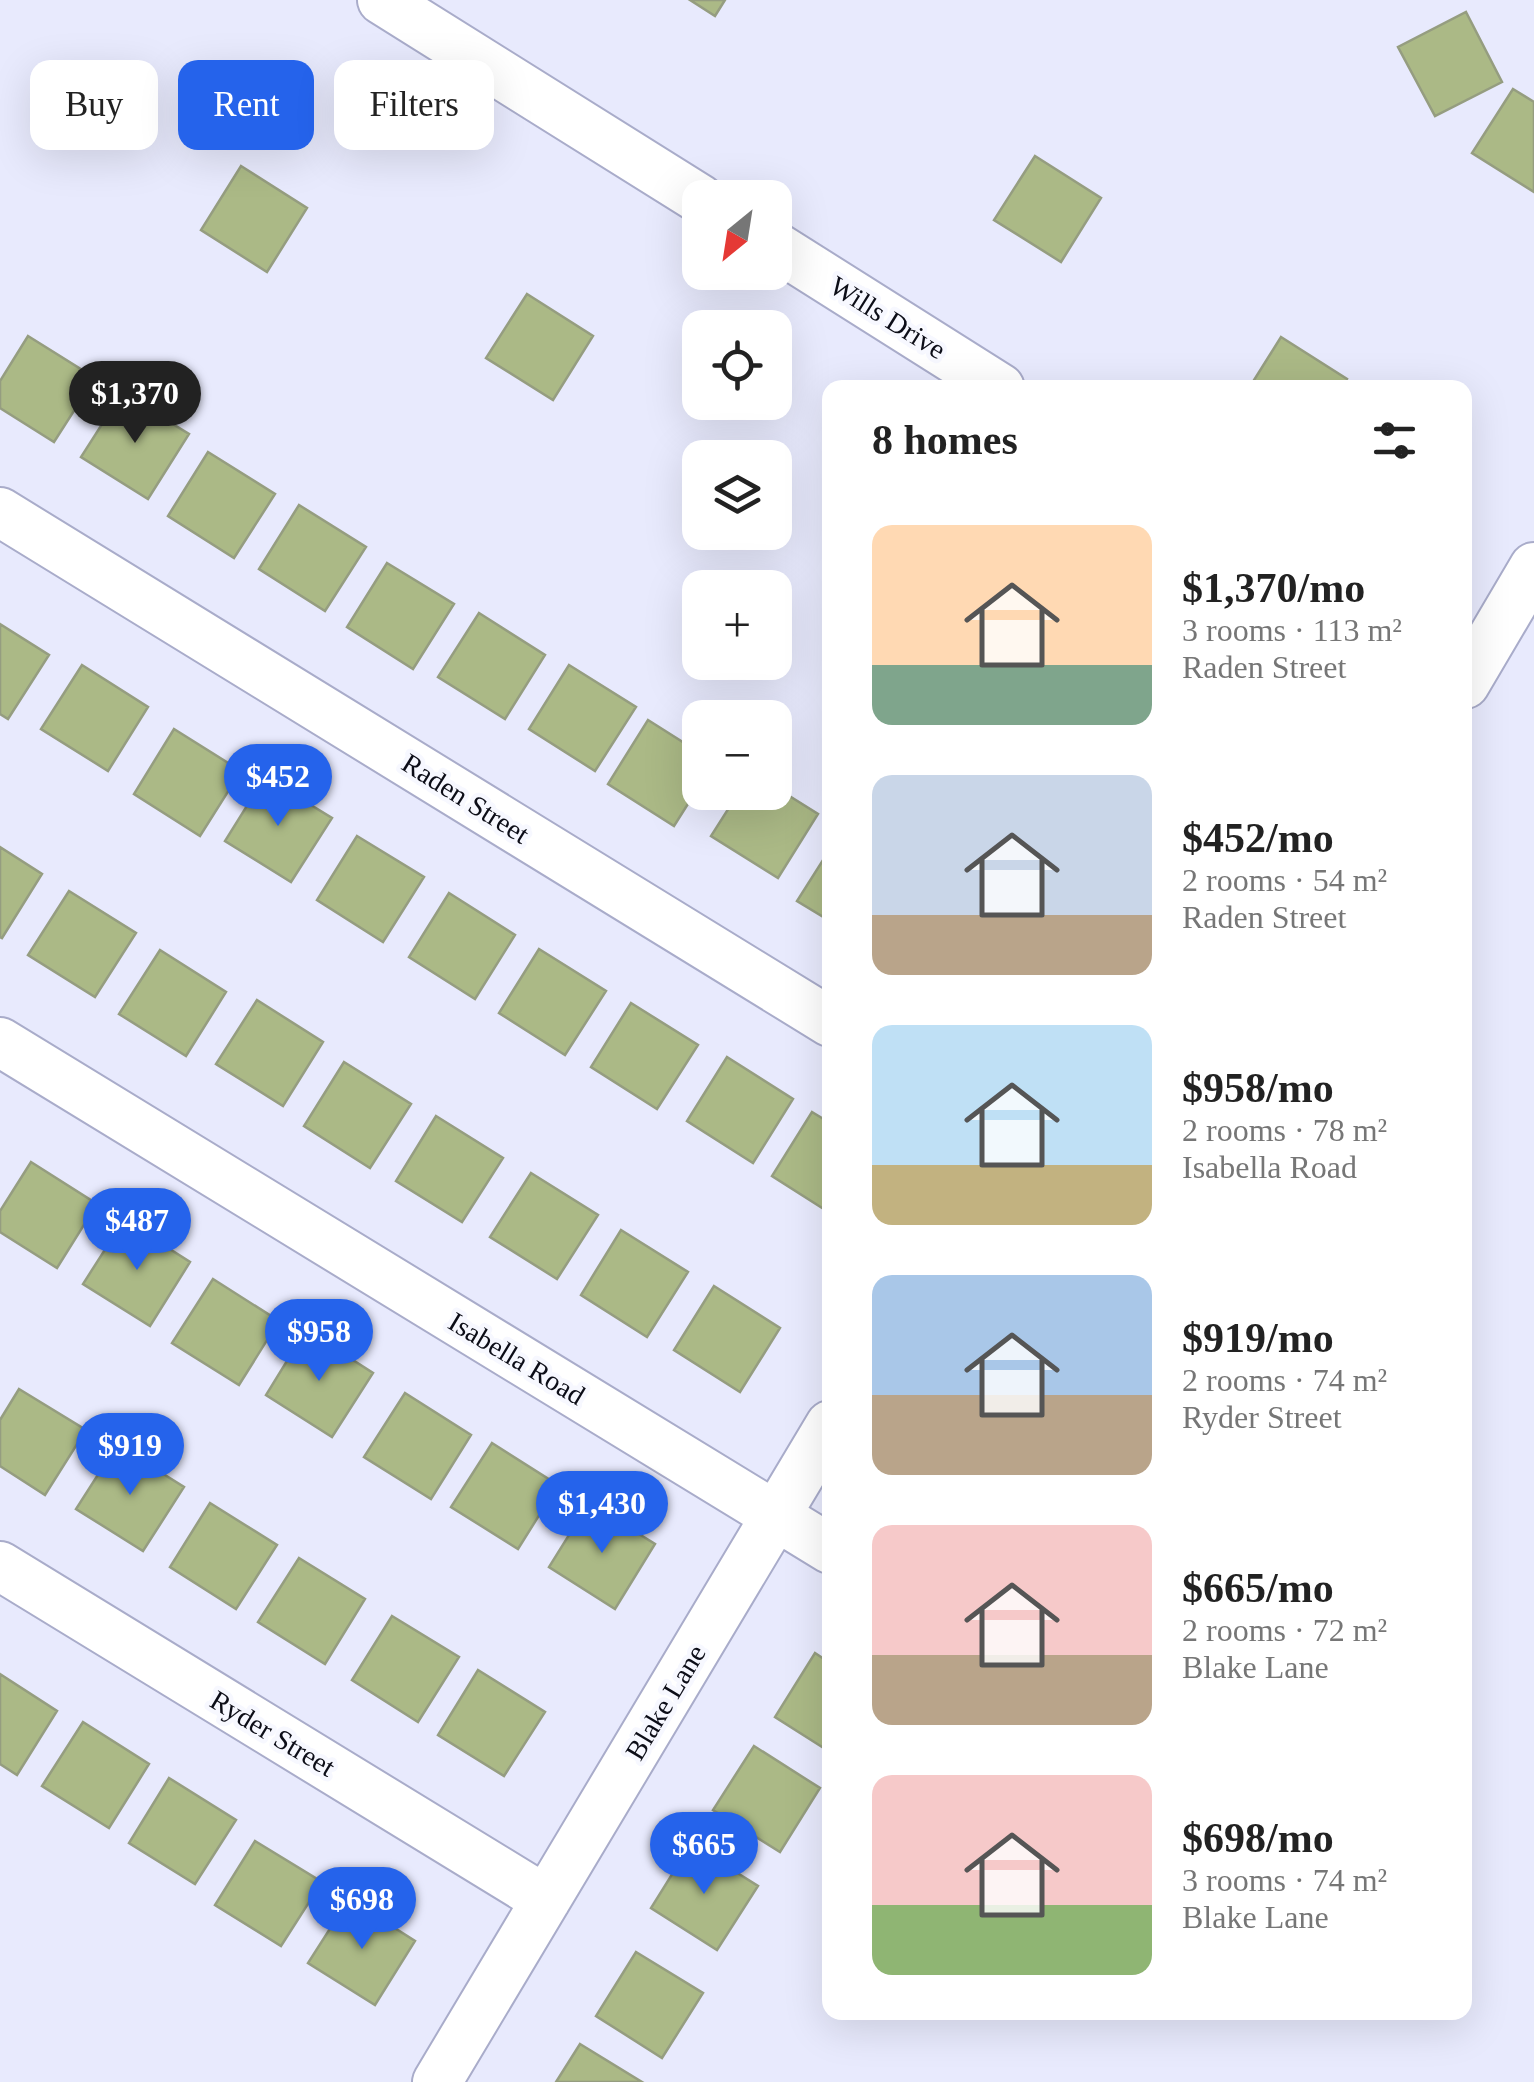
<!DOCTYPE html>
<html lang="en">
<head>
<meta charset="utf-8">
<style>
	:root { --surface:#fff; --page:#f6f6f6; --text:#222; --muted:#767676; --accent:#2563eb }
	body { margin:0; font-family:"Times New Roman",serif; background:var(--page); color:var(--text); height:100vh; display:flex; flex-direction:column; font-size:38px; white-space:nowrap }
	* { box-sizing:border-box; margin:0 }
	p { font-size:32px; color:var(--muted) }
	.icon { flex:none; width:55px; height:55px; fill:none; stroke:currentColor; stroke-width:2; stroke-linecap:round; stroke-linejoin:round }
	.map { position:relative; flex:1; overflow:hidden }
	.drawer { position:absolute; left:822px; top:380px; width:650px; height:1640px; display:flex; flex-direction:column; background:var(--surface); border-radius:20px; box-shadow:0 10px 40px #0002 }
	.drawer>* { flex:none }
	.hud { position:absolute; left:30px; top:60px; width:642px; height:90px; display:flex; gap:20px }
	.needle { width:65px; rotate:210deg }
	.tools { position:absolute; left:682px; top:180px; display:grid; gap:20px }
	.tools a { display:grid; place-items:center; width:110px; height:110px; border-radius:20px; background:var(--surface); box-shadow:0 10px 40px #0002; font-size:50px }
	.price { position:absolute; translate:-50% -85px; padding:0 22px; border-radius:35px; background:var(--accent); color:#fff; font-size:32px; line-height:65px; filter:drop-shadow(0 2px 5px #0008) }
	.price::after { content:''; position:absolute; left:50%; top:60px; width:30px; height:22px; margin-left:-15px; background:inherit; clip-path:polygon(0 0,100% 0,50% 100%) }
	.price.on { background:#222; color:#fff }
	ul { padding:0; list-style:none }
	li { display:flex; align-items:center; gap:30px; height:250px; padding:0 50px }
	li span { display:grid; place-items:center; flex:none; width:280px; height:200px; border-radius:20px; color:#555 }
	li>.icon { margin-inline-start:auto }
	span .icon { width:120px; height:120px; fill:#fffc; stroke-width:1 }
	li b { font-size:42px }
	h2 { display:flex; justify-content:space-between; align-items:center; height:120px; padding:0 50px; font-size:42px }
	.pill { padding:0 35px; border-radius:20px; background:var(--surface); box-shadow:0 10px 40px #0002; font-size:35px; line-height:90px }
	.pill.on { background:var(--accent); color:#fff }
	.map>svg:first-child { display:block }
	.building { fill:#abb986; stroke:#959d80; stroke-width:2.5 }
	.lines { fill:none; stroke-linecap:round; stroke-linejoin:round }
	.minor-casing { stroke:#a9acca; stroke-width:52 }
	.minor { stroke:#fff; stroke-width:48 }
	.labels { text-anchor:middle; stroke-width:9; stroke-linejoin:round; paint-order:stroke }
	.street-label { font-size:28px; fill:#0c0d17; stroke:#f7f8ff }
</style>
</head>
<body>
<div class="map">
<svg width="1534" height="2082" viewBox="0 0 1534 2082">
	<rect width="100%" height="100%" fill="#e8eafd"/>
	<path class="building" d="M 690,0 L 725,0 L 715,16 Z
		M 1466,12 L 1502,82 L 1435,116 L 1398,47 Z
		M 1513,89 L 1534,102 L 1534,192 L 1472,153 Z
		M 1035,156 L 1101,198 L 1061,262 L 994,220 Z
		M 241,166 L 307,208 L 267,272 L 201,230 Z
		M 527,294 L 593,336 L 553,400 L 486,358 Z
		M 28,336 L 95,378 L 54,442 L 0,408 L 0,381 Z
		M 1281,337 L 1347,379 L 1342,388 L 1249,388 Z
		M 122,393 L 189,434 L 148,499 L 81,457 Z
		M 208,452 L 275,494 L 234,558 L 168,516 Z
		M 299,505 L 366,547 L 325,611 L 259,569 Z
		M 387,563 L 454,604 L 413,669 L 347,627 Z
		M 479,613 L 545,655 L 505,719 L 438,677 Z
		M 0,624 L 49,655 L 8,719 L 0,714 Z
		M 82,665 L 148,707 L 108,771 L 41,729 Z
		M 569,665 L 636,707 L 595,771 L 529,729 Z
		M 648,720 L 700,753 L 700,785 L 674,826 L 608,784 Z
		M 174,729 L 241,771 L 200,836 L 134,794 Z
		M 265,777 L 332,818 L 291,882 L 225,841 Z
		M 775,787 L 818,814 L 778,878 L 711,836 L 739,792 L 775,792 Z
		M 357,836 L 424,877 L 383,942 L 317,900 Z
		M 0,847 L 42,874 L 2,938 L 0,937 Z
		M 830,849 L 830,921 L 797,901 Z
		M 69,891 L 136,933 L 95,997 L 28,955 Z
		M 449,893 L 515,935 L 475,999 L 409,957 Z
		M 539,949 L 606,991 L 565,1055 L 499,1013 Z
		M 160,950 L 226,992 L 186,1056 L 119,1014 Z
		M 257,1000 L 323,1042 L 283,1106 L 216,1064 Z
		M 631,1003 L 698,1045 L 657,1109 L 591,1067 Z
		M 727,1057 L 793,1099 L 753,1163 L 687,1121 Z
		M 344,1062 L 411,1104 L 370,1168 L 304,1126 Z
		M 812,1112 L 830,1123 L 830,1213 L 772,1176 Z
		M 436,1116 L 503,1158 L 462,1222 L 396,1181 Z
		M 31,1162 L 97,1204 L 57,1268 L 0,1232 L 0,1211 Z
		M 531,1173 L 598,1215 L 557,1279 L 490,1237 Z
		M 124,1220 L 190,1262 L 150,1326 L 83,1284 Z
		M 621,1230 L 688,1272 L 647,1337 L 581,1295 Z
		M 213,1279 L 279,1321 L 239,1385 L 172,1343 Z
		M 714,1286 L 780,1328 L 740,1392 L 674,1350 Z
		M 306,1330 L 373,1373 L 332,1437 L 266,1395 Z
		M 19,1389 L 86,1430 L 45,1495 L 0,1466 L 0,1420 Z
		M 405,1393 L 471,1435 L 431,1499 L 364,1457 Z
		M 492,1443 L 558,1485 L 518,1549 L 451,1507 Z
		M 117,1445 L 184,1487 L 143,1551 L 76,1509 Z
		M 210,1503 L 277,1545 L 236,1609 L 170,1567 Z
		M 589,1503 L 655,1544 L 615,1609 L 549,1567 Z
		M 299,1558 L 365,1599 L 325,1664 L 258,1622 Z
		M 392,1616 L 459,1657 L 418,1722 L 352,1680 Z
		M 815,1653 L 830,1663 L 830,1752 L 775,1717 Z
		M 478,1670 L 545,1712 L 504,1776 L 438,1735 Z
		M 0,1674 L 57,1711 L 17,1775 L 0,1764 Z
		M 83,1722 L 149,1764 L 109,1828 L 42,1786 Z
		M 754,1746 L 820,1788 L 780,1852 L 713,1810 Z
		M 169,1778 L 236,1820 L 195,1884 L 129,1843 Z
		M 255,1841 L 322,1882 L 281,1946 L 215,1905 Z
		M 691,1844 L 758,1886 L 717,1950 L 651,1908 Z
		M 349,1899 L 415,1941 L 375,2005 L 308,1963 Z
		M 636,1952 L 703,1993 L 662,2058 L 596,2016 Z
		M 580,2044 L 642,2082 L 556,2082 Z"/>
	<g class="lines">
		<defs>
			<path id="minor" d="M 382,0 L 700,199
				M 775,246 L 1000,388
				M 0,512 L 830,1022
				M 1465,684 L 1534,567
				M 0,1042 L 830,1549
				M 0,1566 L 546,1900
				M 437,2082 L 830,1425"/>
		</defs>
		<use href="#minor" class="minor-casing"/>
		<use href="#minor" class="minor"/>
	</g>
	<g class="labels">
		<g class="street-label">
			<text transform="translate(888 317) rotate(32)" y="10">Wills Drive</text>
			<text transform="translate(466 798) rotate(32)" y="10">Raden Street</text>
			<text transform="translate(517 1358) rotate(31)" y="10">Isabella Road</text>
			<text transform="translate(665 1702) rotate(-59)" y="10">Blake Lane</text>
			<text transform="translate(273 1733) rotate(31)" y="10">Ryder Street</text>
		</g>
	</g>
</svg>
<div class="tools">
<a><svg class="needle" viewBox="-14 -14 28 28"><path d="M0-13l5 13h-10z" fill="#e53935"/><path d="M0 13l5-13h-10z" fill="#767676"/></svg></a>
<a><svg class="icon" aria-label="locate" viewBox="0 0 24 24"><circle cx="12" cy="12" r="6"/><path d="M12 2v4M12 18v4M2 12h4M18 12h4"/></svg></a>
<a><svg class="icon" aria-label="layers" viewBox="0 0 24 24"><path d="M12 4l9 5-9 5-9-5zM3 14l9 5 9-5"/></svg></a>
<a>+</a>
<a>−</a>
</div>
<b class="price on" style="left:135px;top:446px">$1,370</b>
<b class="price" style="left:278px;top:829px">$452</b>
<b class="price" style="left:137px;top:1273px">$487</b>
<b class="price" style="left:319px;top:1384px">$958</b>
<b class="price" style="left:130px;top:1498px">$919</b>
<b class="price" style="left:602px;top:1556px">$1,430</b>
<b class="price" style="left:704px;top:1897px">$665</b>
<b class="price" style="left:362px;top:1952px">$698</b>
<div class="hud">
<a class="pill">Buy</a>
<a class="pill on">Rent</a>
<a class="pill">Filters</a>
</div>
<section class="drawer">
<h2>8 homes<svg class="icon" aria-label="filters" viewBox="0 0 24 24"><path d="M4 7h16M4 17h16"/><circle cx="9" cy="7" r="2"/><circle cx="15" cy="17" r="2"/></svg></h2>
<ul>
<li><span style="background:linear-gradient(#ffd9b3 70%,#7fa58c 0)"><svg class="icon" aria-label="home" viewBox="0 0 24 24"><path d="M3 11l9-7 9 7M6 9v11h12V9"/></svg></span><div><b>$1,370/mo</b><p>3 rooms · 113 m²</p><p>Raden Street</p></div></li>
<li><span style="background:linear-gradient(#c9d6e8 70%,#b9a48a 0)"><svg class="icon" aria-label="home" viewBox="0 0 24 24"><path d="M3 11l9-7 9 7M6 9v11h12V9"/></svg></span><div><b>$452/mo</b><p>2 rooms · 54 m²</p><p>Raden Street</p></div></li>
<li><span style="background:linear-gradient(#bfe0f5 70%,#c2b280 0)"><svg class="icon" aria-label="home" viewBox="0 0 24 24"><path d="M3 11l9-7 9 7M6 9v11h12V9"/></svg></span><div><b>$958/mo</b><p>2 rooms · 78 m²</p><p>Isabella Road</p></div></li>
<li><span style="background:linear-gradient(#a9c7e8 60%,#b9a48a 0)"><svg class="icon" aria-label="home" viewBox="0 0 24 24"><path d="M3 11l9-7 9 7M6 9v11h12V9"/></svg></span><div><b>$919/mo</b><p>2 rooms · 74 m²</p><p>Ryder Street</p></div></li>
<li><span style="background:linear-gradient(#f6c9c9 65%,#b9a48a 0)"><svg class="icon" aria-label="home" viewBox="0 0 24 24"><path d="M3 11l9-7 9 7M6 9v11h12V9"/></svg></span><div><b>$665/mo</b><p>2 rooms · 72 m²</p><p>Blake Lane</p></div></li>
<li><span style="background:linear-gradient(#f6c9c9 65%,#8fb573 0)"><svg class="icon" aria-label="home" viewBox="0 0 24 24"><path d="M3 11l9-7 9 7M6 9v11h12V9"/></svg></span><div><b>$698/mo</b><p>3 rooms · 74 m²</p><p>Blake Lane</p></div></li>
</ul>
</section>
</div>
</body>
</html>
